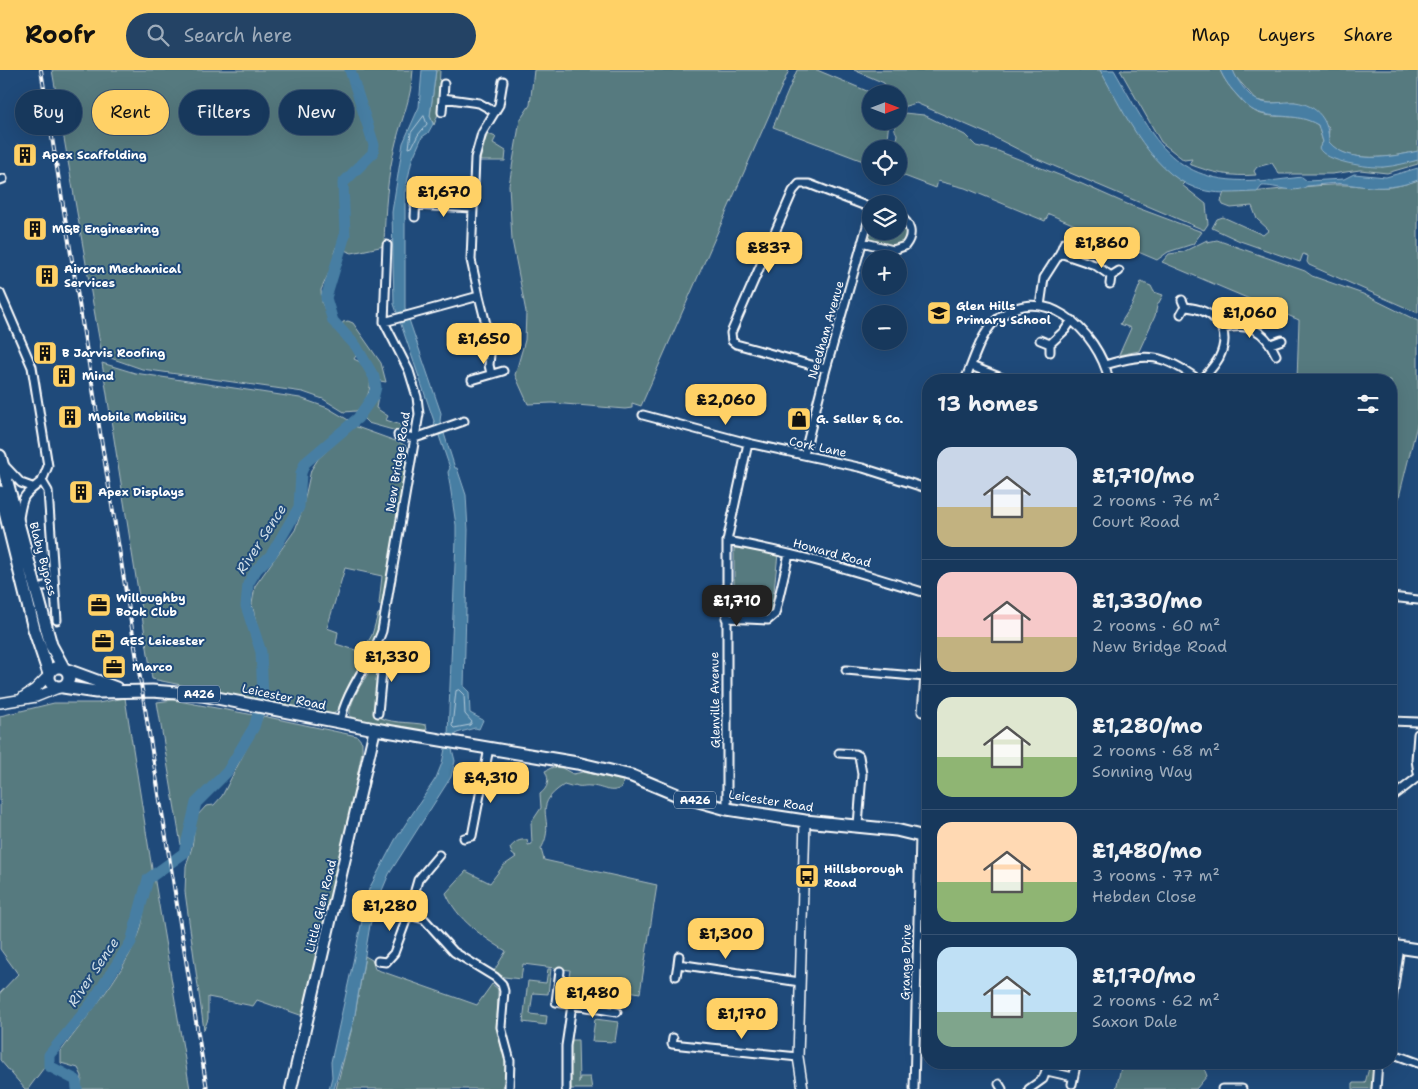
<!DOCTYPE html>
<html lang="en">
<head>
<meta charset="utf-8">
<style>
	:root { --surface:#17385c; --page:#244365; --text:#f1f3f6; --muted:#9eacbb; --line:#365272; --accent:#ffd166 }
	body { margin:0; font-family:"Shantell Sans",sans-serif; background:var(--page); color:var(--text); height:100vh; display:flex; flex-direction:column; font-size:19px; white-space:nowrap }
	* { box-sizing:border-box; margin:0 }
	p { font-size:16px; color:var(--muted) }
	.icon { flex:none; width:28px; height:28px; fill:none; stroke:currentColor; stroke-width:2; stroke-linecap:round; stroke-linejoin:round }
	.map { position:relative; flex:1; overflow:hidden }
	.drawer { position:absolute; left:922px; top:304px; width:475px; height:695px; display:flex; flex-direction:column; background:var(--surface); border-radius:20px; box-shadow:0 5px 20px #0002,0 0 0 1px var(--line) }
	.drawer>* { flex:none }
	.hud { position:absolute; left:15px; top:20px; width:475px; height:45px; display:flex; gap:10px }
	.needle { width:32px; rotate:90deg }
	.fabs { position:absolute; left:862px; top:15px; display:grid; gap:10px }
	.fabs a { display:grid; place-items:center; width:45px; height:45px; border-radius:50%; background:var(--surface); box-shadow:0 5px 20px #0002,0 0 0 1px var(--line); font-size:25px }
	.price { position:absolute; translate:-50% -42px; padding:0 11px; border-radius:10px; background:var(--accent); color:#111; font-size:16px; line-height:32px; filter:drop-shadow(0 1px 2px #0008) }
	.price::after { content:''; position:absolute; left:50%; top:30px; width:15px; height:11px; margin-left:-8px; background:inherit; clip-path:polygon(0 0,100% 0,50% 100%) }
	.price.active { background:#222; color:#fff }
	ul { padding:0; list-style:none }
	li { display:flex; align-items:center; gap:15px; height:125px; padding:0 15px }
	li+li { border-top:1px solid var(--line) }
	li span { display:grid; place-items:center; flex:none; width:140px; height:100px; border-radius:15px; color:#555 }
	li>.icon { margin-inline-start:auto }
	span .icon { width:60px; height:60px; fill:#fffc; stroke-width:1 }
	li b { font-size:21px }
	h2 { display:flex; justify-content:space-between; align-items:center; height:60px; padding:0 15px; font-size:21px }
	.tag { padding:0 18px; border-radius:22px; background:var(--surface); box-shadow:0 5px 20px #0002,0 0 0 1px var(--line); font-size:18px; line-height:45px }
	.tag.active { background:var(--accent); color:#111 }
	header { display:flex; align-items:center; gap:30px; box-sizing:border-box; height:70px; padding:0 25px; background:var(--accent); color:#111 }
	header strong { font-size:24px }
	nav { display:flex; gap:28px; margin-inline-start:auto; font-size:18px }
	.search { width:350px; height:45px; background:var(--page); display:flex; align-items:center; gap:12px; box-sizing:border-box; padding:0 18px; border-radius:28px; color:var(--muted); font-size:19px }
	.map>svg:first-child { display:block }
	.green { fill:#577a7f; stroke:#abbcbf }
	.water { fill:#477ea3; stroke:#91b2c8 }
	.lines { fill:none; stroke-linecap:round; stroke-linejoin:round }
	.shore { stroke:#b5cbda; stroke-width:1 }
	.river { stroke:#477ea3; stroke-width:11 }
	.minor-casing { stroke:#fff; stroke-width:11 }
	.tertiary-casing { stroke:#fff; stroke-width:12 }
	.secondary-casing { stroke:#fff; stroke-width:14 }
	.primary-casing { stroke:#fff; stroke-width:15 }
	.minor { stroke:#1f4a7a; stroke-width:7 }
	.tertiary { stroke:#1f4a7a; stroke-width:9 }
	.secondary { stroke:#1f4a7a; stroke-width:10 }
	.primary { stroke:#1f4a7a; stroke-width:11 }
	.rail-casing { stroke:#fff; stroke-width:4 }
	.rail { stroke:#1f4a7a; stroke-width:2; stroke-dasharray:5.5; stroke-linecap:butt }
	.labels { text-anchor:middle; stroke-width:4; stroke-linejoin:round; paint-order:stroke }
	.shield { fill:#1f4a7a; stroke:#bcc9d7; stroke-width:1 }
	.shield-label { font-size:11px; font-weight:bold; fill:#fff }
	.poi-label { font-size:12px; font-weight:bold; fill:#fff; stroke:#1f4a7a; text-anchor:start }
	.street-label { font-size:12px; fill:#fff; stroke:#1f4a7a }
	.water-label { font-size:14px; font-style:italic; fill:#d1dfe8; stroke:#1f4a7a }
</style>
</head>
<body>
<header>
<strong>Roofr</strong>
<div class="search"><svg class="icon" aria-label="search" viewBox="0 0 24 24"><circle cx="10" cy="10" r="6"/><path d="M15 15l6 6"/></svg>Search here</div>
<nav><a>Map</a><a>Layers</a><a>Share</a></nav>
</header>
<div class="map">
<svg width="1418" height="1019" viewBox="0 0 1418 1019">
	<rect width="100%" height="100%" fill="#1f4a7a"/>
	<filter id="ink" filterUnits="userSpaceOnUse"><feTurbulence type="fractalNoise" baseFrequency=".02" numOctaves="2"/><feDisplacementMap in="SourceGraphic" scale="10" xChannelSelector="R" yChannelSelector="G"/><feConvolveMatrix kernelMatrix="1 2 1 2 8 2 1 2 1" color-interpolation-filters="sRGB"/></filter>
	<g filter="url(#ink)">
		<path class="green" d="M 52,0 L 413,0 C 411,30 403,44 396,72 C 387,107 385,140 384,176 L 352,183 L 336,177 L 334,183 L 336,187 L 321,220 L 322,233 L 331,254 L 345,265 L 357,284 L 354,289 C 378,299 373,326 356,341 L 344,342 L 323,329 L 303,322 L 142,299 L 102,285 Z
			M 436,0 L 440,0 L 438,44 L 434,55 L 430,46 Z
			M 534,0 L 789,0 L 641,336 L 632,333 L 632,338 L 625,339 L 552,333 L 528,334 L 515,305 L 525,270 L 526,242 L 512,170 L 509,115 L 520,50 L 530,35 Z
			M 797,0 L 817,0 L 874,24 L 871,24 L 871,51 L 889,51 L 886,79 L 871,79 L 871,94 L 773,57 Z
			M 854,0 L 1100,0 L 1117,28 L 1174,104 L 1185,112 L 1182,115 L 1206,134 L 1208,154 L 1204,160 L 1035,88 L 988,64 L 916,33 L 899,38 L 899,24 L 887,24 L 884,13 Z
			M 1120,0 L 1220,0 C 1224,9 1228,15 1235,23 C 1241,30 1249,39 1258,43 C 1279,50 1297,42 1318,55 L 1323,72 L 1320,76 L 1382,97 L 1418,90 L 1418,94 L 1387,103 L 1360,100 L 1332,104 L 1279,104 L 1272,93 L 1257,97 L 1254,101 L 1256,105 C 1231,107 1212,103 1189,94 L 1192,89 L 1184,90 L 1161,72 Z
			M 1233,0 L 1418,0 L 1418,81 C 1393,87 1348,95 1328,72 L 1329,58 L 1295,32 L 1270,33 L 1256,30 L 1235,6 Z
			M 904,43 L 924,45 L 965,65 L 976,76 L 998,81 L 1082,114 L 1127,134 L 1202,162 L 1193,174 L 1168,182 L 1157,190 L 1049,144 L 1045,151 L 965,118 L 938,111 L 936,118 L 899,104 L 899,79 L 895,79 L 897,64 C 891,55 897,48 904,43 Z
			M 488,64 L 496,67 L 493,73 L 506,81 L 505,91 L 480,91 L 483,74 Z
			M 1418,110 L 1418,243 L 1309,195 L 1307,192 L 1308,186 L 1303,184 L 1300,192 L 1240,171 L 1212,158 L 1217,149 L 1223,147 L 1263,165 L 1269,160 L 1257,149 L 1252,136 L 1231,138 L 1223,135 L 1221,131 L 1224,122 C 1266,124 1309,113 1350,115 C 1380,117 1387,121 1418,110 Z
			M 899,148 L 908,159 L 906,171 L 895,178 L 873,172 L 869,168 L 871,160 L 899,161 Z
			M 1207,170 L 1207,172 L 1217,170 L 1305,201 L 1312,206 L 1363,224 L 1418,251 L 1418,351 L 1394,447 L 1391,447 L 1391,310 L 1297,310 L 1299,250 L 1162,192 L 1169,184 L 1183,182 Z
			M 1141,212 L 1151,216 L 1154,222 L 1163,225 L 1157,236 L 1155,246 L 1139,281 L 1119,285 L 1131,258 L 1120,254 L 1132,235 Z
			M 348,251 L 353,253 L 381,293 L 386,312 L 380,311 L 356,269 L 342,256 L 343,252 Z
			M 102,293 L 135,303 L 300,328 L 328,338 L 350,351 L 303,393 L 297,411 L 298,438 L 272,482 L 252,503 L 246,517 L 244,536 L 260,584 L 261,627 L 254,630 L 152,609 Z
			M 380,316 L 376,338 L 388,346 L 386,350 L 401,355 L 400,362 L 368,353 L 363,348 L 372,335 Z
			M 354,356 L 401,373 L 406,376 L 409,385 L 383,537 L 379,534 L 382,506 L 345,498 L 327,558 L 338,562 L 336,574 L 362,582 L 372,565 L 378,544 L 382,543 C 379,571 362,590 349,614 C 344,624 341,634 335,643 L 328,644 L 273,635 L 266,631 L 265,591 L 252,534 L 255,516 L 295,460 L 302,441 L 311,400 L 318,389 Z
			M 734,478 L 753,479 L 778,484 L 772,539 L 767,545 L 734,543 Z
			M 374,597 L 377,598 L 379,604 L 374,643 C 385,655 411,651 426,655 L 427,659 L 423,661 L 361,650 L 350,646 C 347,636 366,604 374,597 Z
			M 125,628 L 152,799 L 144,817 L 133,863 L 74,958 L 28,1019 L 25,1019 L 0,990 L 0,923 L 18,904 L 0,879 L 0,646 L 54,633 L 98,633 Z
			M 173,630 L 254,645 L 253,652 L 221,710 L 193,735 L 186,768 L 181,775 L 157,632 Z
			M 263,646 L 357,666 L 362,672 L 362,681 L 343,783 L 303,946 L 257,930 L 253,936 L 208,927 L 208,949 L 204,960 L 185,822 L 186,796 L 192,777 L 196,747 L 206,736 L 214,735 L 222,726 Z
			M 553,697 L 562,698 L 573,704 L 583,702 L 623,711 L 622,717 C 611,725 602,716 590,716 C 584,715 581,718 575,715 L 571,717 L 564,715 C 528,738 558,749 541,779 L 544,790 L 657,815 L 640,923 L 595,915 L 595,910 L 569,907 L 570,900 L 523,894 L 521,909 L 504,907 L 494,901 L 506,881 C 482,866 457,850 446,823 L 466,801 L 490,813 L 503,796 L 516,787 L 512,784 L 510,778 C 515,772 519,769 527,770 L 528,775 L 532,774 L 531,753 L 541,738 L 540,724 C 548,718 550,710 545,701 Z
			M 154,806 L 190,1019 L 81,1019 L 82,1006 L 78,998 L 61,993 L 61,981 C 87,946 119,910 137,869 C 146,850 142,824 154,806 Z
			M 365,886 L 372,890 L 375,899 L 477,935 L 492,914 L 498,919 L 497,957 L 506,997 L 503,1017 L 501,1019 L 336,1019 L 354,950 Z
			M 548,899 L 551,899 L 548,924 L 533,923 L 530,944 L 547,946 L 546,955 L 523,952 L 528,911 L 546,913 Z
			M 595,949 L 618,952 L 615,972 L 592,971 Z
			M 567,970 L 578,970 L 579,1013 L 580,1007 L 590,1007 L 592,1019 L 566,1019 Z
			M 1122,993 L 1202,993 L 1207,1006 L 1196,1019 L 1116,1019 Z
			M 1369,998 L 1375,1000 L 1372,1019 L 1353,1019 L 1353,1013 L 1365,1013 Z"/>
		<path class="water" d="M 422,0 L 436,0 L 430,46 L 433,54 L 428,63 L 422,67 L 412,90 L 405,122 L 405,238 L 441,343 L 440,351 L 455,398 L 457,398 L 466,425 L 468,460 L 464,617 L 469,622 L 470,643 L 483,650 L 479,659 L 475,658 L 457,663 L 455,666 L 452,679 L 455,691 L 451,707 L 389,804 L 378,830 L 370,855 L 354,950 L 334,1019 L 329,1019 L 332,1007 L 331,992 L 369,819 L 395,770 L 436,708 L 442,693 L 448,665 L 456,470 L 456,455 L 448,402 L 450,398 L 394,234 L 392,142 L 403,73 L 419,37 Z
			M 1100,0 L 1114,0 C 1152,65 1170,116 1258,110 L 1261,112 L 1302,107 L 1307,111 L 1344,109 L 1354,104 L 1386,107 L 1418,98 L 1418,110 C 1392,120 1372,118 1346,114 C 1334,112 1320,115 1307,116 C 1294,125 1276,115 1262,116 L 1257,122 L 1252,122 C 1237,123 1221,124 1206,121 C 1154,111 1124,42 1100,0 Z
			M 1220,0 L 1233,0 C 1236,9 1248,26 1257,30 C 1268,36 1283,31 1295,32 C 1318,35 1329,51 1329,72 C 1348,95 1393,87 1418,81 L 1418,90 C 1407,93 1395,96 1384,97 C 1369,98 1325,92 1319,78 L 1323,72 L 1318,55 C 1295,41 1270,51 1251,39 C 1245,35 1240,28 1235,23 C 1228,15 1224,9 1220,0 Z"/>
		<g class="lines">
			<path class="shore" d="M 424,46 L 427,54 L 418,65 L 412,77 L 409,78 L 411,63 Z
				M 459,620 L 464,625 L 465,644 L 472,652 L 470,655 L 454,658 L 452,656 L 456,621 Z"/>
			<path class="river" d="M 77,1019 L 76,1010 L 49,996 L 49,985 L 91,934 L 131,872 L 148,809 L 184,783 L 196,733 L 227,702 L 254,657 L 263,627 L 261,582 L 246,536 L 248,514 L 257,499 L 271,485 L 299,437 L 301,403 L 305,393 L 358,348 L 374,325 L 376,317 L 374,307 L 356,276 L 333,251 L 326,228 L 345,165 L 343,113 L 373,83 L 374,75 L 350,0"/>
			<defs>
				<path id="minor" d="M 443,28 L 479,33 L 495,42
					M 442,42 L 444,14
					M 0,110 L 3,109
					M 415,135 L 473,138
					M 415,147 L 416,124
					M 862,172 L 893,180 L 905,176 C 914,165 911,153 899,146
					M 1060,183 L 1064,173
					M 1110,214 L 1111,206 L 1119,201
					M 0,223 L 32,297 L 48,396 L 42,411 L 48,421 L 57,550
					M 479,226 L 471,190 L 475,88 L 482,63 L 499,35 L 503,11
					M 1040,236 L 1044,208 L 1060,183 L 1095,195 L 1111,206
					M 1185,237 C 1212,239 1234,258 1219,288 C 1215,295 1208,303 1202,310
					M 1181,244 L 1185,237 L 1182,230
					M 384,252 L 479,226 L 491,274 L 489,295 L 491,304
					M 1222,259 C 1249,252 1264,259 1276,285
					M 1040,270 L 1050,274 L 1050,282
					M 1050,274 L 1065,260 L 1072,250
					M 1271,274 L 1282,270
					M 1105,295 C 1149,282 1162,284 1199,310
					M 971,296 L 1007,310
					M 826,299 L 736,274 L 732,271 L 731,263 L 793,121 L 799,114 L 809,114 L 871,138
					M 472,310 L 503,301
					M 965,310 C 973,292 980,266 994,252 C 1041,207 1098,261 1109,310
					M 643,345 L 748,373 L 863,398 L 929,419
					M 398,365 L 415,368 L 464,351
					M 804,385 L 826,299 L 871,142
					M 5,396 L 21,413 L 32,417
					M 19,448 C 23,424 23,426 42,411
					M 727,471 C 797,483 861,503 929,524
					M 44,516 L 54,515
					M 1391,527 L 1418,530
					M 726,548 L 768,550 L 775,544 L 789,484
					M 846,600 L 925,607
					M 922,642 L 929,558
					M 378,643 L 384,581
					M 1391,651 L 1418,652
					M 340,653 C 346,619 371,593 382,561 L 419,344 L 417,327 L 409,301 L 384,252 L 387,175
					M 1418,664 L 1416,690 L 1418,703
					M 839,683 L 855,684 L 859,686 L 862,704 L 858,755
					M 1391,728 L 1418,707
					M 727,739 L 727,471 L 748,373
					M 464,768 L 472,766 L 489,678
					M 439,785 L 418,810 L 408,845 L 424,849 L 454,882 L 495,907 L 502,914 L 504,921 L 501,957 L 510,991 L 509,1019
					M 918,865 L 929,865
					M 378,891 L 386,892 L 394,883 L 408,845
					M 678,894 L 679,886
					M 560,901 L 556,932 L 617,942
					M 676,906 L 678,894 L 800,912
					M 1391,936 L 1400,877
					M 673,968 L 672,974 L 798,987
					M 1391,983 L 1418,993
					M 1047,1001 L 1073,1007
					M 999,1014 L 1002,1019
					M 1072,1014 L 1075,1000
					M 566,1019 L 566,976 L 572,935
					M 914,1019 L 920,765
					M 1029,1019 L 1043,1009 L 1049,992
					M 1222,1019 L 1242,1019
					M 1376,1019 L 1378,992"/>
				<path id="tertiary" d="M 23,627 L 35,619 L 49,605
					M 0,633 L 36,627 L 61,617
					M 803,1019 L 798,987 L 805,751"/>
				<path id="secondary" d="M 291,1019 L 375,659"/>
				<path id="primary" d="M 0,386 L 51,575 L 63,597
					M 0,422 L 34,559 L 49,604
					M49 607a10 10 0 1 1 20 0a10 10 0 1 1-20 0Z
					M 67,600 L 116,618
					M 63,617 L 96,622 L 152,621 L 202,625 L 375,659 L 577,693 L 632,706 L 680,726 L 727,739 L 805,751 L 896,760 L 929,768
					M 1391,876 L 1418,880"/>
			</defs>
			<use href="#minor" class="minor-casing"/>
			<use href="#tertiary" class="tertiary-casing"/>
			<use href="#secondary" class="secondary-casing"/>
			<use href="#primary" class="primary-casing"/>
			<use href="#minor" class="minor"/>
			<use href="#tertiary" class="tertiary"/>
			<use href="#secondary" class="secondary"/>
			<use href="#primary" class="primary"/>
			<defs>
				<path id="rail" d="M 41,0 L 207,1019"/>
			</defs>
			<use href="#rail" class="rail-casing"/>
			<use href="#rail" class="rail"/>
		</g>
	</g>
	<defs>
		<symbol id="building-square" viewBox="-11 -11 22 22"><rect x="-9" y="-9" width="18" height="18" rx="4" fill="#ffd166" stroke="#1f4a7a"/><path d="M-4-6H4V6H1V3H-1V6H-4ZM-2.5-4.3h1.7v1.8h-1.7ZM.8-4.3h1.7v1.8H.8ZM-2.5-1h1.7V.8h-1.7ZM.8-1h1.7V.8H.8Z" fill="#111"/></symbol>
		<symbol id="school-square" viewBox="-11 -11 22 22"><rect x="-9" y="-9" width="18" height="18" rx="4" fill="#ffd166" stroke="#1f4a7a"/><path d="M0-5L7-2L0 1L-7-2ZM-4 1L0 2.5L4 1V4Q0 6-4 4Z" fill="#111"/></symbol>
		<symbol id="shop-square" viewBox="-11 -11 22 22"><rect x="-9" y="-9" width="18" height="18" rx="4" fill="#ffd166" stroke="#1f4a7a"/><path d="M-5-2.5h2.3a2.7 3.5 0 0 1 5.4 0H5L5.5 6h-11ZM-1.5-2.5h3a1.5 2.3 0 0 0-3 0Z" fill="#111"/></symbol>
		<symbol id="office-square" viewBox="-11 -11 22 22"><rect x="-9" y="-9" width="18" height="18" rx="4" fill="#ffd166" stroke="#1f4a7a"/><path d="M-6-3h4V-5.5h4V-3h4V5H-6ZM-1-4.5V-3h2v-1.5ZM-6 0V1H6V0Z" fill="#111"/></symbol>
		<symbol id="bus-square" viewBox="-11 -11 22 22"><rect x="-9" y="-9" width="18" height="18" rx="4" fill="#ffd166" stroke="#1f4a7a"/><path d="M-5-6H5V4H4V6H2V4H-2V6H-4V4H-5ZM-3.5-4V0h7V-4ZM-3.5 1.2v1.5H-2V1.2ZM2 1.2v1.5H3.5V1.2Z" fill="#111"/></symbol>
	</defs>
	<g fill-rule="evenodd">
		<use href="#building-square" x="11" y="71" width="28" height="28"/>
		<use href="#building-square" x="21" y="145" width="28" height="28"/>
		<use href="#building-square" x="33" y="192" width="28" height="28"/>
		<use href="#school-square" x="925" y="229" width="28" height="28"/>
		<use href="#building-square" x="31" y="269" width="28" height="28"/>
		<use href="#building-square" x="50" y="292" width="28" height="28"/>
		<use href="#building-square" x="56" y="333" width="28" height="28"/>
		<use href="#shop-square" x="785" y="335" width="28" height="28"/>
		<use href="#building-square" x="67" y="408" width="28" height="28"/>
		<use href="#office-square" x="85" y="521" width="28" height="28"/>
		<use href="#office-square" x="89" y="557" width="28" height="28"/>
		<use href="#office-square" x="100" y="583" width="28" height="28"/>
		<use href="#bus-square" x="793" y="792" width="28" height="28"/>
	</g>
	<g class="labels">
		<g class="shield">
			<rect x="178" y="615.5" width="42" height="17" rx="4"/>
			<rect x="674" y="721.5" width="42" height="17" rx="4"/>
		</g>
		<g class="shield-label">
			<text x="199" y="628">A426</text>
			<text x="695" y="734">A426</text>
		</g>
		<g class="poi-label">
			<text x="42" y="89">Apex Scaffolding</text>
			<text x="52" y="163">M&amp;B Engineering</text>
			<text x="64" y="203">Aircon Mechanical<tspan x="64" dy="14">Services</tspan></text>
			<text x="956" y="240">Glen Hills<tspan x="956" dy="14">Primary School</tspan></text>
			<text x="62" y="287">B Jarvis Roofing</text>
			<text x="82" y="310">Mind</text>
			<text x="88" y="351">Mobile Mobility</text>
			<text x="816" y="353">G. Seller &amp; Co.</text>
			<text x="98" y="426">Apex Displays</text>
			<text x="116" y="532">Willoughby<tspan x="116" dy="14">Book Club</tspan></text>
			<text x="120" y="575">GES Leicester</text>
			<text x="132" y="601">Marco</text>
			<text x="824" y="803">Hillsborough<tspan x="824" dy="14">Road</tspan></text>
		</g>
		<g class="street-label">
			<text transform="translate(826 260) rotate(-74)" y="4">Needham Avenue</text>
			<text transform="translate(818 377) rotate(12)" y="4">Cork Lane</text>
			<text transform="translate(398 392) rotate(-81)" y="4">New Bridge Road</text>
			<text transform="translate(832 483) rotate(15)" y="4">Howard Road</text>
			<text transform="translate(43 489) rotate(75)" y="4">Blaby Bypass</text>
			<text transform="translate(284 627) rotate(12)" y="4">Leicester Road</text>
			<text transform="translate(715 630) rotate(-91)" y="4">Glenville Avenue</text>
			<text transform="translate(771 731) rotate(9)" y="4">Leicester Road</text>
			<text transform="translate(321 836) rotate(-76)" y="4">Little Glen Road</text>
			<text transform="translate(906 892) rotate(-89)" y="4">Grange Drive</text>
		</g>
		<g class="water-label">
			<text transform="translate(261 469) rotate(-57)" y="5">River Sence</text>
			<text transform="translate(93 902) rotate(-56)" y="5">River Sence</text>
		</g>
	</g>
</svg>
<div class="fabs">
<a><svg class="needle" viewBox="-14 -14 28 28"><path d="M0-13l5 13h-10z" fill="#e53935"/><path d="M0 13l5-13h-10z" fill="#9eacbb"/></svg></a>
<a><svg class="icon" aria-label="locate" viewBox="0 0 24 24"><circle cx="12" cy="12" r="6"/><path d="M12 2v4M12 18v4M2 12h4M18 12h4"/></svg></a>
<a><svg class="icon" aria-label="layers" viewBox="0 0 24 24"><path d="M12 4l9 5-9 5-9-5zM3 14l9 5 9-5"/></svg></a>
<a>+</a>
<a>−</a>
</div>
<b class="price" style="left:444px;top:148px">£1,670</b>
<b class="price" style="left:1102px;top:199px">£1,860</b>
<b class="price" style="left:769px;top:204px">£837</b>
<b class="price" style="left:1250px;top:269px">£1,060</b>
<b class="price" style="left:484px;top:295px">£1,650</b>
<b class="price" style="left:726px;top:356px">£2,060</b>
<b class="price active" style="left:737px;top:557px">£1,710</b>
<b class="price" style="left:392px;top:613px">£1,330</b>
<b class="price" style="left:491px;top:734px">£4,310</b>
<b class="price" style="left:390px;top:862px">£1,280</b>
<b class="price" style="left:726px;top:890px">£1,300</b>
<b class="price" style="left:593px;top:949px">£1,480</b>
<b class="price" style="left:742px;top:970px">£1,170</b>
<div class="hud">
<a class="tag">Buy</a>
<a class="tag active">Rent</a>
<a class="tag">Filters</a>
<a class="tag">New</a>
</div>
<section class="drawer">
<h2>13 homes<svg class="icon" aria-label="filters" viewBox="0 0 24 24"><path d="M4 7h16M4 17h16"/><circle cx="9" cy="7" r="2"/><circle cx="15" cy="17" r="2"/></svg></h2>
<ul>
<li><span style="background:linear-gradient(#c9d6e8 60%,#c2b280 0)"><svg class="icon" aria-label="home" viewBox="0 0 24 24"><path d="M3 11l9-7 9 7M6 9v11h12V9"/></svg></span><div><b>£1,710/mo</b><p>2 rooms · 76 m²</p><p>Court Road</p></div></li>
<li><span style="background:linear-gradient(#f6c9c9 65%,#c2b280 0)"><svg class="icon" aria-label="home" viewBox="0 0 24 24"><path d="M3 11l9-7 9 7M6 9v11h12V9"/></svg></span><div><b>£1,330/mo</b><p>2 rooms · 60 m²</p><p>New Bridge Road</p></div></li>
<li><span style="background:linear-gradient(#dfe7d0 60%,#8fb573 0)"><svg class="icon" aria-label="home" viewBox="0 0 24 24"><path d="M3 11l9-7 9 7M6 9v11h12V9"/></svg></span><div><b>£1,280/mo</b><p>2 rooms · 68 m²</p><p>Sonning Way</p></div></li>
<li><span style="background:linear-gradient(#ffd9b3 60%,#8fb573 0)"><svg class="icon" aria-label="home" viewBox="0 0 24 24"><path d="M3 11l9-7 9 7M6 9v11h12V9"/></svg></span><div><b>£1,480/mo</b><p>3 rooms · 77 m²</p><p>Hebden Close</p></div></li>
<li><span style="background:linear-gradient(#bfe0f5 65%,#7fa58c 0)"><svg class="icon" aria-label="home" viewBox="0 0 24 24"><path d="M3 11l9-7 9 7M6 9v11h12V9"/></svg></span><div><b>£1,170/mo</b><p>2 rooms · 62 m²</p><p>Saxon Dale</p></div></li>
</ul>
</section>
</div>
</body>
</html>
